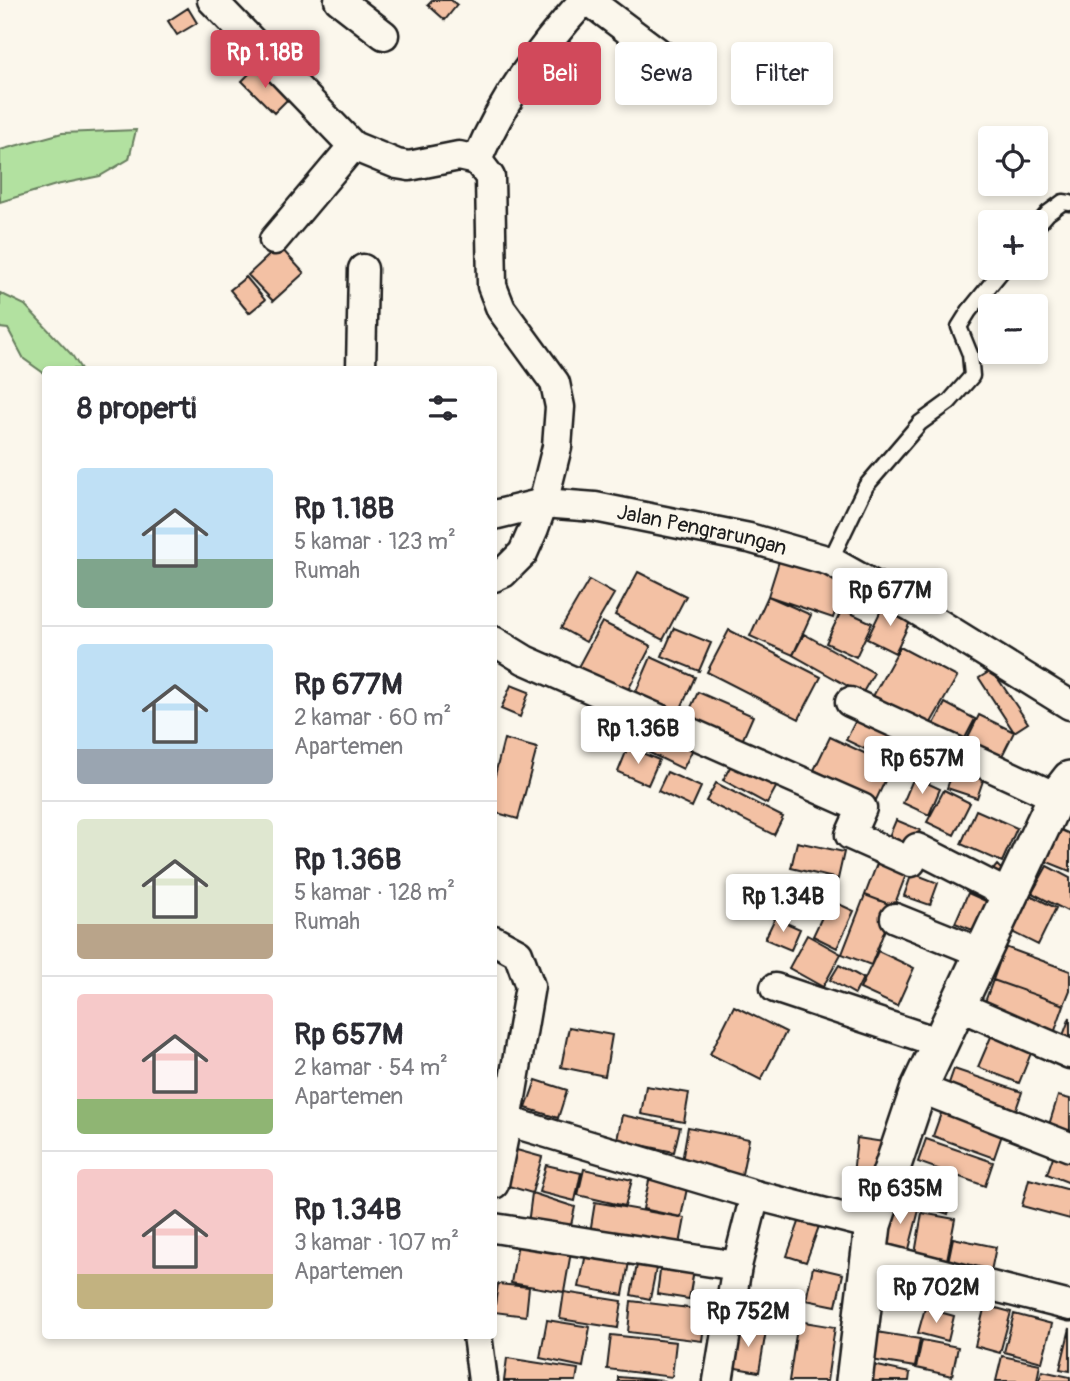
<!DOCTYPE html>
<html lang="id">
<head>
<meta charset="utf-8">
<style>
	:root { --surface:#fff; --page:#f2f2f3; --text:#2b2b33; --muted:#7c7c81; --line:#e1e1e2; --accent:#d1495b }
	body { margin:0; font-family:Pangolin,sans-serif; background:var(--page); color:var(--text); height:100vh; display:flex; flex-direction:column; font-size:26px; white-space:nowrap }
	* { box-sizing:border-box; margin:0 }
	p { font-size:23px; color:var(--muted) }
	.icon { flex:none; width:38px; height:38px; fill:none; stroke:currentColor; stroke-width:2; stroke-linecap:round; stroke-linejoin:round }
	.map { position:relative; flex:1; overflow:hidden }
	.panel { position:absolute; left:42px; top:366px; width:455px; height:973px; display:flex; flex-direction:column; background:var(--surface); border-radius:7px; box-shadow:0 4px 10px #0003 }
	.panel>* { flex:none }
	.banner { position:absolute; left:518px; top:42px; width:446px; height:63px; display:flex; gap:14px }
	.controls { position:absolute; left:978px; top:126px; display:grid; gap:14px }
	.controls a { display:grid; place-items:center; width:70px; height:70px; border-radius:7px; background:var(--surface); box-shadow:0 4px 10px #0003; font-size:35px }
	.price { position:absolute; translate:-50% -60px; padding:0 16px; border-radius:7px; background:#fff; color:#222; font-size:23px; line-height:46px; filter:drop-shadow(0 2px 4px #0008) }
	.price::after { content:''; position:absolute; left:50%; top:42px; width:21px; height:16px; margin-left:-10px; background:inherit; clip-path:polygon(0 0,100% 0,50% 100%) }
	.price.current { background:var(--accent); color:#fff }
	ul { padding:0; list-style:none }
	li { display:flex; align-items:center; gap:21px; height:175px; padding:0 35px }
	li+li { border-top:2px solid var(--line) }
	li span { display:grid; place-items:center; flex:none; width:196px; height:140px; border-radius:7px; color:#555 }
	li>.icon { margin-inline-start:auto }
	span .icon { width:84px; height:84px; fill:#fffc; stroke-width:1 }
	li b { font-size:30px }
	h2 { display:flex; justify-content:space-between; align-items:center; height:84px; padding:0 35px; font-size:30px }
	.tag { padding:0 24px; border-radius:7px; background:var(--surface); box-shadow:0 4px 10px #0003; font-size:24px; line-height:63px }
	.tag.current { background:var(--accent); color:#fff }
	.map>svg:first-child { display:block }
	.green { fill:#b2e1a0; stroke:#677e5e; stroke-width:2 }
	.building { fill:#f3c1a4; stroke:#1c1c1c; stroke-width:2 }
	.lines { fill:none; stroke-linecap:round; stroke-linejoin:round }
	.service-casing { stroke:#1c1c1c; stroke-width:19 }
	.minor-casing { stroke:#1c1c1c; stroke-width:33 }
	.tertiary-casing { stroke:#1c1c1c; stroke-width:40 }
	.service { stroke:#fbf7ec; stroke-width:14 }
	.minor { stroke:#fbf7ec; stroke-width:28 }
	.tertiary { stroke:#fbf7ec; stroke-width:35 }
	.labels { text-anchor:middle; stroke-width:5; stroke-linejoin:round; paint-order:stroke }
	.street-label { font-size:21px; fill:#1c1c1c; stroke:#fbf7ec }
</style>
</head>
<body>
<div class="map">
<svg width="1070" height="1381" viewBox="0 0 1070 1381">
	<rect width="100%" height="100%" fill="#fbf7ec"/>
	<filter id="ink" filterUnits="userSpaceOnUse"><feTurbulence type="fractalNoise" baseFrequency=".0143" numOctaves="2"/><feDisplacementMap in="SourceGraphic" scale="14" xChannelSelector="R" yChannelSelector="G"/><feConvolveMatrix kernelMatrix="1 2 1 2 8 2 1 2 1" color-interpolation-filters="sRGB"/></filter>
	<g filter="url(#ink)">
		<path class="green" d="M 136,130 L 129,159 L 100,176 L 56,185 L 0,202 L 0,150 L 62,133 Z
			M 0,293 L 25,305 L 72,355 L 81,369 L 46,369 L 45,374 L 24,359 L 8,329 L 0,328 Z"/>
		<path class="building" d="M 433,0 L 451,0 L 457,5 L 445,20 L 428,5 Z
			M 188,8 L 197,23 L 177,35 L 168,21 Z
			M 256,67 L 288,99 L 274,113 L 242,81 Z
			M 279,246 L 304,273 L 273,301 L 248,275 Z
			M 246,277 L 265,300 L 249,313 L 230,290 Z
			M 780,558 L 846,580 L 833,618 L 768,596 Z
			M 638,572 L 686,596 L 663,640 L 615,615 Z
			M 589,580 L 614,594 L 586,642 L 561,628 Z
			M 768,596 L 811,615 L 793,655 L 750,636 Z
			M 884,604 L 912,618 L 895,653 L 867,639 Z
			M 842,609 L 872,623 L 856,657 L 826,643 Z
			M 602,622 L 651,646 L 627,692 L 578,667 Z
			M 674,628 L 711,643 L 699,671 L 662,656 Z
			M 729,630 L 821,677 L 799,719 L 707,672 Z
			M 804,634 L 874,673 L 862,694 L 793,655 Z
			M 900,647 L 957,677 L 928,728 L 872,698 Z
			M 651,657 L 695,677 L 678,715 L 635,694 Z
			M 992,670 L 1028,723 L 1014,732 L 979,678 Z
			M 511,685 L 529,692 L 520,717 L 501,709 Z
			M 698,692 L 753,716 L 742,741 L 687,716 Z
			M 945,703 L 975,719 L 964,740 L 934,724 Z
			M 860,712 L 907,735 L 894,763 L 846,740 Z
			M 979,715 L 1014,732 L 1000,760 L 965,743 Z
			M 661,724 L 697,741 L 683,769 L 648,752 Z
			M 830,737 L 892,766 L 876,800 L 814,770 Z
			M 504,739 L 537,748 L 518,819 L 494,812 L 494,779 Z
			M 628,747 L 659,760 L 648,785 L 618,772 Z
			M 736,756 L 780,780 L 767,804 L 723,780 Z
			M 956,762 L 986,772 L 977,798 L 947,788 Z
			M 667,772 L 701,787 L 692,807 L 658,791 Z
			M 914,777 L 940,789 L 929,815 L 903,803 Z
			M 716,783 L 783,817 L 774,835 L 706,801 Z
			M 944,790 L 970,803 L 954,835 L 927,822 Z
			M 976,810 L 1017,828 L 1002,862 L 961,844 Z
			M 896,820 L 920,830 L 909,856 L 885,846 Z
			M 1054,827 L 1070,834 L 1070,871 L 1040,859 Z
			M 797,842 L 844,852 L 838,879 L 791,868 Z
			M 878,861 L 907,872 L 894,906 L 865,895 Z
			M 997,865 L 1006,874 L 999,883 L 988,876 Z
			M 1047,866 L 1070,878 L 1070,906 L 1067,911 L 1032,893 Z
			M 912,873 L 938,883 L 930,905 L 904,896 Z
			M 1024,892 L 1056,908 L 1038,945 L 1006,929 Z
			M 968,893 L 988,902 L 975,931 L 955,923 Z
			M 865,895 L 894,906 L 871,965 L 842,954 Z
			M 830,900 L 854,911 L 837,948 L 813,936 Z
			M 775,918 L 800,929 L 791,950 L 765,939 Z
			M 807,935 L 841,954 L 823,987 L 789,968 Z
			M 1005,947 L 1070,971 L 1070,990 L 1064,1005 L 993,980 Z
			M 878,951 L 914,968 L 897,1006 L 860,989 Z
			M 839,965 L 863,978 L 855,994 L 830,980 Z
			M 993,980 L 1064,1005 L 1052,1039 L 981,1013 Z
			M 734,1006 L 786,1032 L 761,1080 L 710,1054 Z
			M 1070,1017 L 1070,1044 L 1061,1041 Z
			M 569,1027 L 612,1035 L 605,1076 L 561,1067 Z
			M 993,1032 L 1033,1048 L 1019,1083 L 978,1067 Z
			M 954,1069 L 1022,1092 L 1014,1115 L 946,1092 Z
			M 536,1080 L 567,1090 L 558,1118 L 526,1108 Z
			M 646,1086 L 689,1093 L 684,1122 L 641,1114 Z
			M 1058,1096 L 1070,1099 L 1070,1132 L 1049,1125 Z
			M 944,1105 L 1005,1126 L 994,1158 L 933,1136 Z
			M 622,1115 L 680,1127 L 674,1152 L 617,1140 Z
			M 688,1127 L 749,1139 L 741,1179 L 681,1167 Z
			M 857,1138 L 884,1142 L 878,1188 L 852,1184 Z
			M 926,1139 L 993,1162 L 985,1186 L 918,1162 Z
			M 513,1149 L 542,1157 L 532,1193 L 502,1184 Z
			M 1055,1151 L 1070,1157 L 1070,1183 L 1047,1174 Z
			M 546,1165 L 581,1173 L 575,1201 L 539,1192 Z
			M 584,1169 L 632,1180 L 625,1206 L 578,1195 Z
			M 900,1169 L 956,1186 L 948,1214 L 892,1196 Z
			M 651,1171 L 689,1179 L 681,1217 L 643,1209 Z
			M 1029,1179 L 1070,1190 L 1070,1219 L 1022,1206 Z
			M 532,1193 L 575,1207 L 569,1234 L 528,1224 Z
			M 893,1199 L 920,1206 L 908,1253 L 880,1246 Z
			M 595,1202 L 685,1218 L 678,1255 L 589,1239 Z
			M 803,1211 L 822,1218 L 806,1262 L 787,1256 Z
			M 922,1213 L 955,1219 L 947,1260 L 915,1254 Z
			M 953,1238 L 996,1247 L 991,1271 L 948,1262 Z
			M 518,1243 L 571,1252 L 564,1292 L 511,1283 Z
			M 586,1254 L 629,1262 L 623,1295 L 579,1287 Z
			M 638,1260 L 657,1264 L 650,1299 L 631,1295 Z
			M 661,1264 L 694,1270 L 689,1299 L 657,1294 Z
			M 813,1267 L 843,1274 L 836,1306 L 806,1300 Z
			M 927,1278 L 961,1287 L 955,1307 L 921,1298 Z
			M 498,1284 L 529,1287 L 526,1316 L 494,1312 Z
			M 564,1292 L 622,1301 L 618,1328 L 560,1319 Z
			M 631,1301 L 706,1310 L 702,1341 L 628,1332 Z
			M 985,1305 L 1011,1312 L 1000,1353 L 975,1346 Z
			M 925,1308 L 954,1316 L 948,1341 L 918,1333 Z
			M 1014,1314 L 1052,1324 L 1042,1362 L 1004,1352 Z
			M 547,1320 L 590,1327 L 583,1367 L 540,1358 Z
			M 798,1321 L 835,1327 L 827,1381 L 789,1381 Z
			M 737,1327 L 766,1331 L 759,1372 L 730,1367 Z
			M 1070,1328 L 1070,1371 L 1060,1369 Z
			M 870,1331 L 920,1339 L 915,1367 L 865,1359 Z
			M 611,1335 L 676,1342 L 672,1377 L 607,1369 Z
			M 922,1340 L 958,1347 L 952,1376 L 916,1368 Z
			M 1002,1356 L 1040,1364 L 1037,1381 L 996,1381 Z
			M 507,1358 L 578,1369 L 576,1381 L 504,1381 Z
			M 873,1365 L 910,1373 L 909,1381 L 870,1381 Z
			M 1042,1371 L 1070,1377 L 1070,1381 L 1039,1381 Z
			M 618,1377 L 665,1381 L 618,1381 Z"/>
		<g class="lines">
			<defs>
				<path id="service" d="M 1036,227 L 1048,213 L 1063,202 L 1070,203
					M 830,561 L 866,486 L 920,423 L 949,402 L 972,376 L 970,354 L 959,327 L 969,311 L 1004,268"/>
				<g id="minor">
					<path d="M 212,0 L 353,146 L 397,164 L 409,166 L 459,156 L 477,160 L 490,177 L 492,286 L 501,309 L 555,383 L 560,407 L 557,447 L 543,503 L 534,528 L 523,553 L 503,573 L 494,577"/>
					<path d="M 339,0 L 384,35"/>
					<path d="M 588,0 L 696,81"/>
					<path d="M 477,160 C 503,98 540,49 584,0"/>
					<path d="M 274,240 L 353,146"/>
					<path d="M 361,369 L 363,269"/>
					<path id="s1" d="M 494,515 L 543,503 L 595,507 L 749,538 L 830,561 L 912,607 L 1070,705"/>
					<path d="M 494,641 L 525,660 L 862,808 L 850,835 L 911,862 L 917,848 L 1009,895"/>
					<path d="M 850,702 L 1056,797"/>
					<path d="M 895,918 L 982,953"/>
					<path d="M 494,940 L 518,953 L 530,986 L 507,1121 L 494,1184"/>
					<path d="M 775,988 L 940,1043"/>
					<path d="M 957,1005 L 1070,1054"/>
					<path d="M 919,1088 L 1070,1147"/>
					<path d="M 507,1121 L 755,1195 L 873,1225"/>
					<path d="M 494,1228 L 737,1266"/>
					<path d="M 869,1255 L 1070,1306"/>
					<path d="M 477,1335 L 483,1381"/>
					<path d="M 718,1381 L 737,1266 L 755,1195"/>
				</g>
				<path id="tertiary" d="M 854,1381 L 873,1225 L 919,1088 L 1056,797 L 1070,779"/>
			</defs>
			<use href="#service" class="service-casing"/>
			<use href="#minor" class="minor-casing"/>
			<use href="#tertiary" class="tertiary-casing"/>
			<use href="#service" class="service"/>
			<use href="#minor" class="minor"/>
			<use href="#tertiary" class="tertiary"/>
		</g>
	</g>
	<g class="labels">
		<g class="street-label">
			<text dy="7" stroke="none"><textPath href="#s1" startOffset="212">Jalan Pengrarungan</textPath></text>
		</g>
	</g>
</svg>
<div class="controls">
<a><svg class="icon" aria-label="locate" viewBox="0 0 24 24"><circle cx="12" cy="12" r="6"/><path d="M12 2v4M12 18v4M2 12h4M18 12h4"/></svg></a>
<a>+</a>
<a>−</a>
</div>
<b class="price current" style="left:265px;top:90px">Rp 1.18B</b>
<b class="price" style="left:890px;top:628px">Rp 677M</b>
<b class="price" style="left:638px;top:766px">Rp 1.36B</b>
<b class="price" style="left:922px;top:796px">Rp 657M</b>
<b class="price" style="left:783px;top:934px">Rp 1.34B</b>
<b class="price" style="left:900px;top:1226px">Rp 635M</b>
<b class="price" style="left:936px;top:1325px">Rp 702M</b>
<b class="price" style="left:748px;top:1349px">Rp 752M</b>
<div class="banner">
<a class="tag current">Beli</a>
<a class="tag">Sewa</a>
<a class="tag">Filter</a>
</div>
<section class="panel">
<h2>8 properti<svg class="icon" aria-label="filters" viewBox="0 0 24 24"><path d="M4 7h16M4 17h16"/><circle cx="9" cy="7" r="2"/><circle cx="15" cy="17" r="2"/></svg></h2>
<ul>
<li><span style="background:linear-gradient(#bfe0f5 65%,#7fa58c 0)"><svg class="icon" aria-label="home" viewBox="0 0 24 24"><path d="M3 11l9-7 9 7M6 9v11h12V9"/></svg></span><div><b>Rp 1.18B</b><p>5 kamar · 123 m²</p><p>Rumah</p></div></li>
<li><span style="background:linear-gradient(#bfe0f5 75%,#9aa5b1 0)"><svg class="icon" aria-label="home" viewBox="0 0 24 24"><path d="M3 11l9-7 9 7M6 9v11h12V9"/></svg></span><div><b>Rp 677M</b><p>2 kamar · 60 m²</p><p>Apartemen</p></div></li>
<li><span style="background:linear-gradient(#dfe7d0 75%,#b9a48a 0)"><svg class="icon" aria-label="home" viewBox="0 0 24 24"><path d="M3 11l9-7 9 7M6 9v11h12V9"/></svg></span><div><b>Rp 1.36B</b><p>5 kamar · 128 m²</p><p>Rumah</p></div></li>
<li><span style="background:linear-gradient(#f6c9c9 75%,#8fb573 0)"><svg class="icon" aria-label="home" viewBox="0 0 24 24"><path d="M3 11l9-7 9 7M6 9v11h12V9"/></svg></span><div><b>Rp 657M</b><p>2 kamar · 54 m²</p><p>Apartemen</p></div></li>
<li><span style="background:linear-gradient(#f6c9c9 75%,#c2b280 0)"><svg class="icon" aria-label="home" viewBox="0 0 24 24"><path d="M3 11l9-7 9 7M6 9v11h12V9"/></svg></span><div><b>Rp 1.34B</b><p>3 kamar · 107 m²</p><p>Apartemen</p></div></li>
</ul>
</section>
</div>
</body>
</html>
